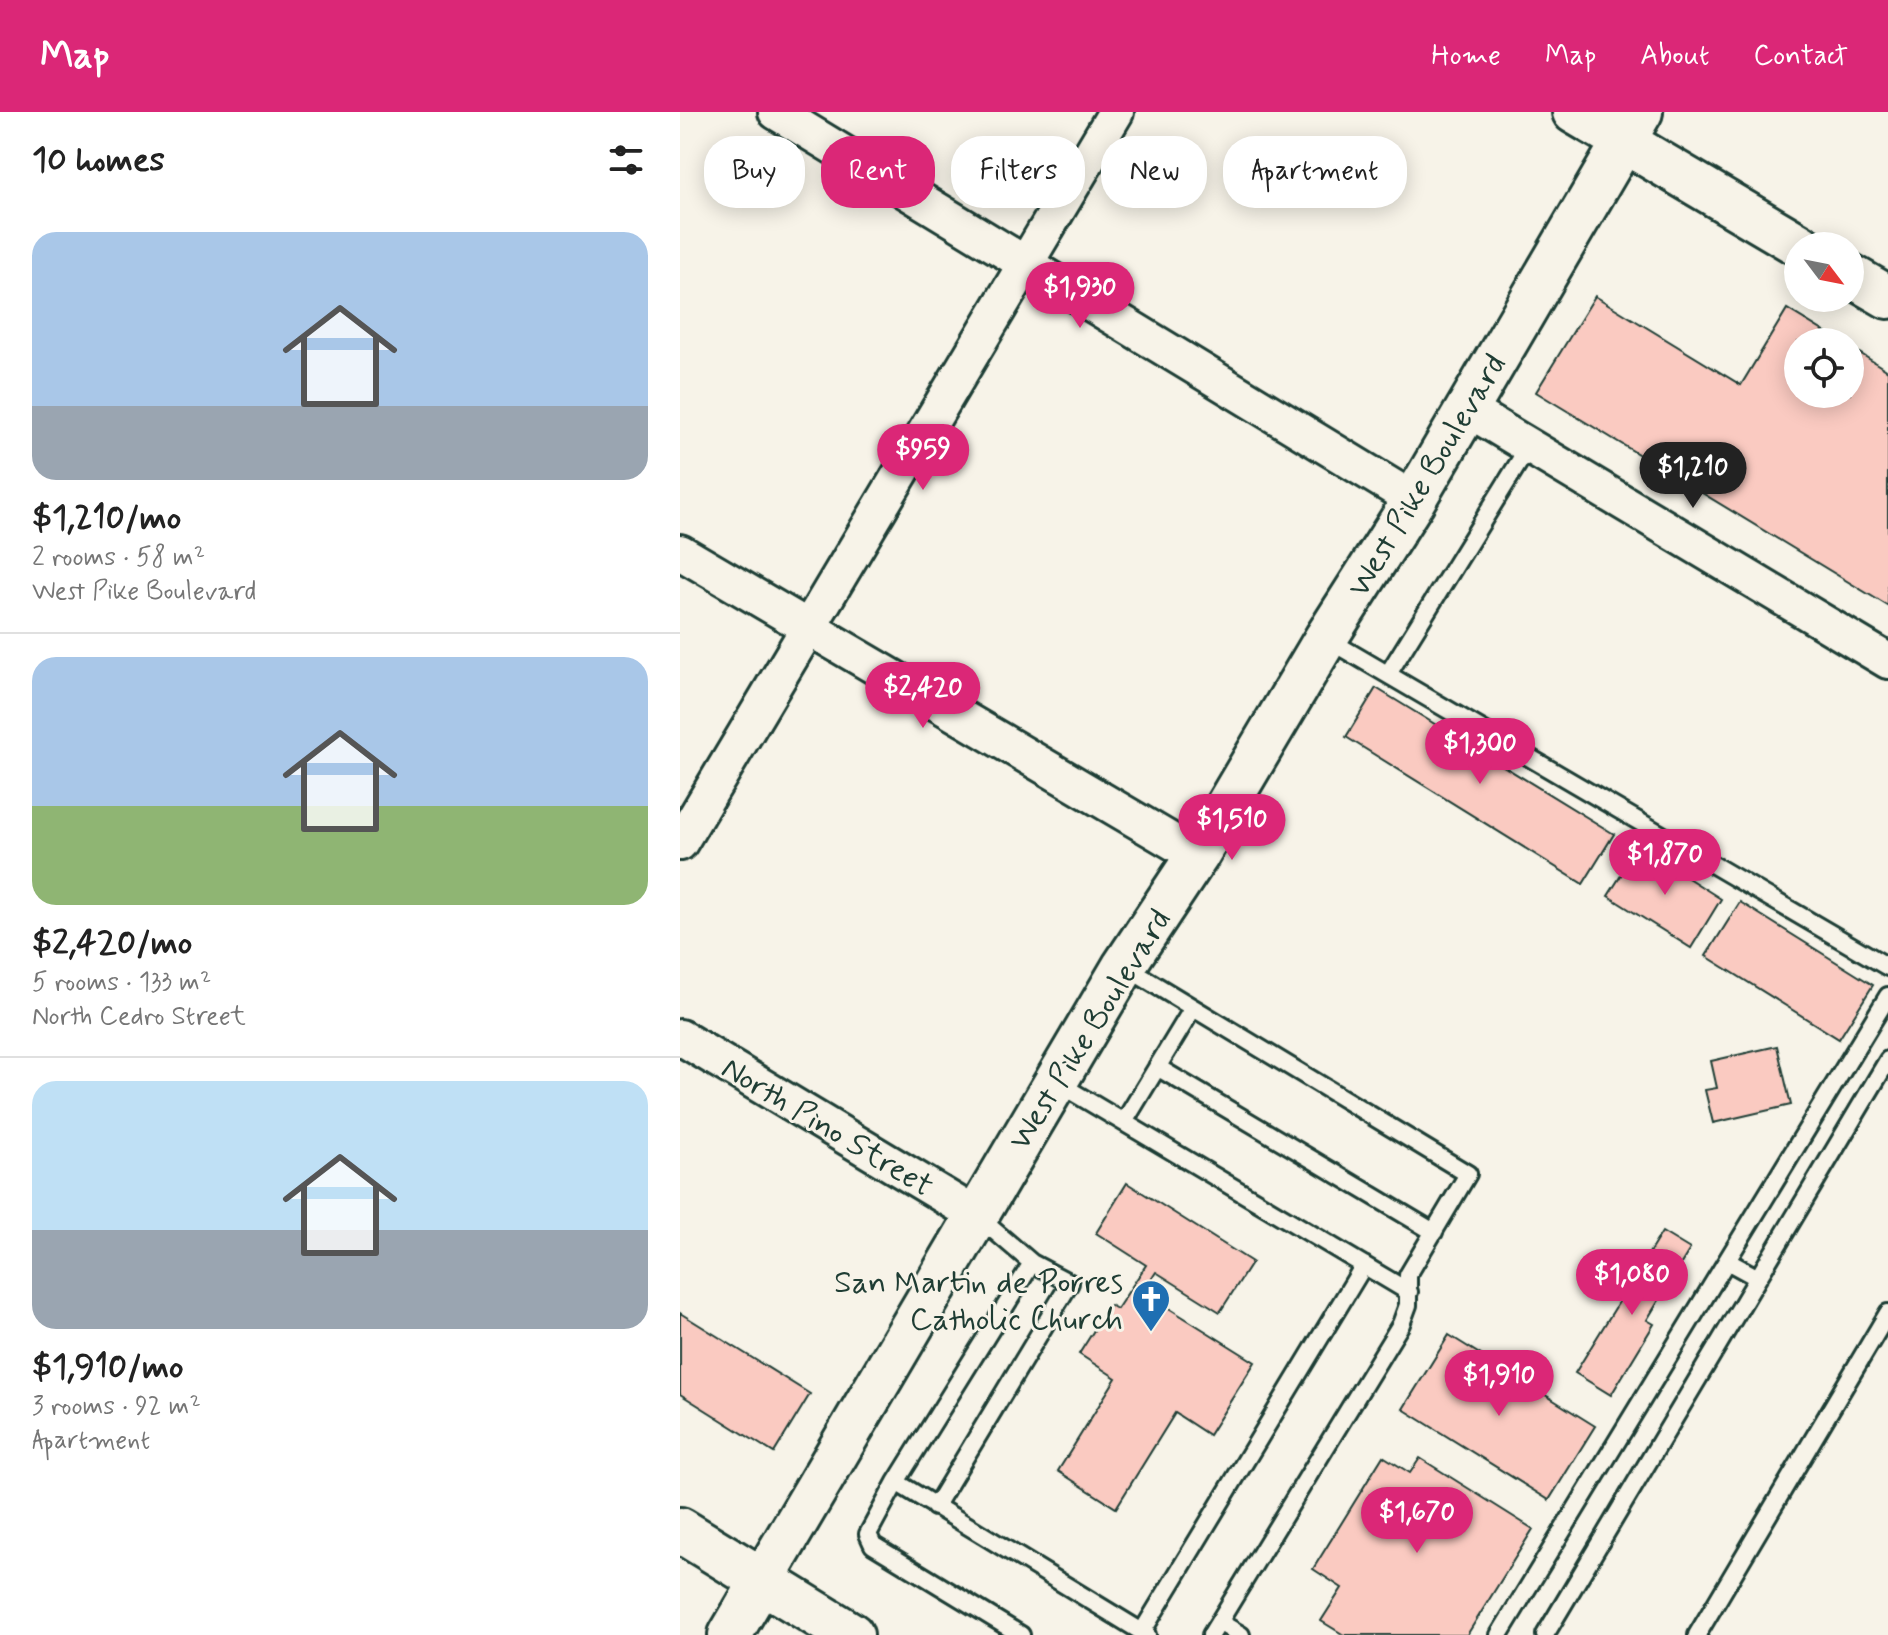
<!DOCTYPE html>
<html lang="en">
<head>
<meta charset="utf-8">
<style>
	:root { --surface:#fff; --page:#f6f6f6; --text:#222; --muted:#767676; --line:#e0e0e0; --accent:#db2777 }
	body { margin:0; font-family:Mynerve,sans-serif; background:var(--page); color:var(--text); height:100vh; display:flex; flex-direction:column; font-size:30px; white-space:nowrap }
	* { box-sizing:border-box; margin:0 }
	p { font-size:26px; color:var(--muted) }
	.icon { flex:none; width:44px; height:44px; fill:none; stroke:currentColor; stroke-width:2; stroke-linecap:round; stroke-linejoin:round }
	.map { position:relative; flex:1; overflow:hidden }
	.drawer { display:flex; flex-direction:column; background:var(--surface); width:680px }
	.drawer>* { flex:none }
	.top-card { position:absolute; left:24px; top:24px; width:760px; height:72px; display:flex; gap:16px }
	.needle { width:52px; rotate:122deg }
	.buttons { position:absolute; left:1104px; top:120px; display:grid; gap:16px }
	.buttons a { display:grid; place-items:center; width:80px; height:80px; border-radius:50%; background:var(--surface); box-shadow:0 4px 20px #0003; font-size:40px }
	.price { position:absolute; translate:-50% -68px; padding:0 18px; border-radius:28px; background:var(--accent); color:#fff; font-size:26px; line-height:52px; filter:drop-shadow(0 2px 4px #0008) }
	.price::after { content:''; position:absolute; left:50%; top:48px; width:24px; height:18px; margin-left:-12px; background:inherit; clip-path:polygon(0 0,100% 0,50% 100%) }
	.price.on { background:#222; color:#fff }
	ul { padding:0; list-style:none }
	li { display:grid; align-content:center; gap:16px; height:424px; padding:0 32px }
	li+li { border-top:2px solid var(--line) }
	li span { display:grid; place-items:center; height:248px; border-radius:24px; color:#555 }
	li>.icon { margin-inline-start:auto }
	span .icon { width:144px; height:144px; fill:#fffc; stroke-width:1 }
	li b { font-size:34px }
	h2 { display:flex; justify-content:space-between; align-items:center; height:96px; padding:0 32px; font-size:34px }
	.tag { padding:0 28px; border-radius:32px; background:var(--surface); box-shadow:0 4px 20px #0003; font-size:28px; line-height:72px }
	.tag.on { background:var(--accent); color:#fff }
	header { display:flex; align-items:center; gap:48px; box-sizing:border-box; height:112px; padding:0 40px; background:var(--accent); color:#fff }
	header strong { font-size:38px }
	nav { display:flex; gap:44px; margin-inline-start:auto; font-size:28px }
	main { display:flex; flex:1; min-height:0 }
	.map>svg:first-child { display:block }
	.building { fill:#facac1; stroke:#1f3d34; stroke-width:2 }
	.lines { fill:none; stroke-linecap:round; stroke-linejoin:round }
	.service-casing { stroke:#1f3d34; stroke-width:22 }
	.minor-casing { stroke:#1f3d34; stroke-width:40 }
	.tertiary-casing { stroke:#1f3d34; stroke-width:48 }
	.secondary-casing { stroke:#1f3d34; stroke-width:50 }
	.service { stroke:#f7f3e8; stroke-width:16 }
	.minor { stroke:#f7f3e8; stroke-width:34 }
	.tertiary { stroke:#f7f3e8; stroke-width:42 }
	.secondary { stroke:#f7f3e8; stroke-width:44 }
	.labels { text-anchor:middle; stroke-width:6; stroke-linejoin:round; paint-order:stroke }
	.street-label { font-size:32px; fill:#1f3d34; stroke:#f7f3e8 }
	.poi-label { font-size:32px; fill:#1f3d34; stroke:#f7f3e8; text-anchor:end }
</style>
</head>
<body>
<header>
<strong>Map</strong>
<nav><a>Home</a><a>Map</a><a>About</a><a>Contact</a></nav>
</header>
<main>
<section class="drawer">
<h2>10 homes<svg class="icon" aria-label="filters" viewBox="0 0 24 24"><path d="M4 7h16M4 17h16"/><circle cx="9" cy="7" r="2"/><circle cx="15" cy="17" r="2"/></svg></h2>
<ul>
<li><span style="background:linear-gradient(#a9c7e8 70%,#9aa5b1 0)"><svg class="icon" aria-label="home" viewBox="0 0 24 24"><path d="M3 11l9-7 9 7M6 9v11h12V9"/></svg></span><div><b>$1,210/mo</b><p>2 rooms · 58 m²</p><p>West Pike Boulevard</p></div></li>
<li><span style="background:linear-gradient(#a9c7e8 60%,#8fb573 0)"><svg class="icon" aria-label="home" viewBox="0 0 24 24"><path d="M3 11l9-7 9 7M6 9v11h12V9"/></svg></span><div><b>$2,420/mo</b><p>5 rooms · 133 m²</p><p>North Cedro Street</p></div></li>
<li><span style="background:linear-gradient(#bfe0f5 60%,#9aa5b1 0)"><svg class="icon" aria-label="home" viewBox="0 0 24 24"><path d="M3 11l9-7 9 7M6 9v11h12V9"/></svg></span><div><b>$1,910/mo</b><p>3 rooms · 92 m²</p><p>Apartment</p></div></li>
</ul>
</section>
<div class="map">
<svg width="1208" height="1523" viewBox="0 0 1208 1523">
	<rect width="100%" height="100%" fill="#f7f3e8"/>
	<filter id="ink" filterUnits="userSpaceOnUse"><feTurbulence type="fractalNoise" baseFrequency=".0125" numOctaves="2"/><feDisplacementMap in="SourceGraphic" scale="16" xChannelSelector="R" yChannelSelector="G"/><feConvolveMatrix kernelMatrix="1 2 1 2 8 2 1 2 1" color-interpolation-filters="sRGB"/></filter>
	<g filter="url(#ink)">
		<path class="building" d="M 915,184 L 1061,273 L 1107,197 L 1161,230 L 1118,230 L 1118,282 L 1170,282 L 1170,235 L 1208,259 L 1208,494 L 856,280 Z
			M 696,576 L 934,722 L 903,772 L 666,625 Z
			M 959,735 L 1041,787 L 1011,836 L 928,784 Z
			M 1060,790 L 1193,873 L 1159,927 L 1026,844 Z
			M 1097,934 L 1111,993 L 1033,1011 L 1025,978 L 1037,976 L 1031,949 Z
			M 447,1071 L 572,1150 L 540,1200 L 476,1160 L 463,1180 L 575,1250 L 529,1323 L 495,1301 L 436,1396 L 378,1359 L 436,1266 L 399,1242 L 430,1193 L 437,1197 L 466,1153 L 416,1121 Z
			M 982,1120 L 1010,1137 L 967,1208 L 974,1212 L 931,1283 L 895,1261 Z
			M 0,1201 L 130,1282 L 94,1341 L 0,1282 Z
			M 769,1223 L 915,1314 L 869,1388 L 723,1297 Z
			M 703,1344 L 730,1361 L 740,1346 L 853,1417 L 787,1523 L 664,1523 L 641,1509 L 662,1476 L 633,1457 Z"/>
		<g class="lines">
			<defs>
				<path id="service" d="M 647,527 L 1208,855
					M 708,562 L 849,334
					M 444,854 L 788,1062 L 728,1163 L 728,1193 L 721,1212 L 531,1523
					M 477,955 L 754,1120
					M 376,970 L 729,1180
					M 444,1010 L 513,896
					M 1047,1149 L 1078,1166
					M 216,1370 L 352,1151
					M 255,1395 L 390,1171 L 352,1151 L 297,1104
					M 539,1510 L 561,1523
					M 462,1520 L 684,1153
					M 341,1523 L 193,1433 L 188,1422 L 216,1370 L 467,1523
					M 819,1523 L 1208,884
					M 865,1523 L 1208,948
					M 1017,1523 L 1208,1201"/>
				<path id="minor" d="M 96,0 L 734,388
					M 787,297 L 1208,549
					M 0,440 L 517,744
					M 0,731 L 436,0
					M 0,925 L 296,1103"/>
				<path id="tertiary" d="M 894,0 L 1121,134
					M 1170,163 L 1208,185
					M 50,1523 L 444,854 L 517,744 L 646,526 L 734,388 L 961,0"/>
				<path id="secondary" d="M 0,1418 L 171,1523"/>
			</defs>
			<use href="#service" class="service-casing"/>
			<use href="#minor" class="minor-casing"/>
			<use href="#tertiary" class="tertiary-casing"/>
			<use href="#secondary" class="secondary-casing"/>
			<use href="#service" class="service"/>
			<use href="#minor" class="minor"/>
			<use href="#tertiary" class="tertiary"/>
			<use href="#secondary" class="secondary"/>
		</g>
	</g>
	<defs>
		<symbol id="church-pin" viewBox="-11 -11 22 30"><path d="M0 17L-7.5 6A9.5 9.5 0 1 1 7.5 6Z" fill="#1f6fb2" stroke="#f7f3e8"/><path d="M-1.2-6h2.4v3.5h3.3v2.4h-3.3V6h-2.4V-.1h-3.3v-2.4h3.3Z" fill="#fff"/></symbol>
	</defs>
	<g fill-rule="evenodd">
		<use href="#church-pin" x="449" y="1165" width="44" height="60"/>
	</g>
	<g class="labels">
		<g class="street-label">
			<text transform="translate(746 363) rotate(-59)" y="11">West Pike Boulevard</text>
			<text transform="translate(409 917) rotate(-58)" y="11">West Pike Boulevard</text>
			<text transform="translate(148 1014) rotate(31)" y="11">North Pino Street</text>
		</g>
		<g class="poi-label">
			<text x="443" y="1180">San Martin de Porres<tspan x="443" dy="37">Catholic Church</tspan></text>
		</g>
	</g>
</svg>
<div class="buttons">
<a><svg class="needle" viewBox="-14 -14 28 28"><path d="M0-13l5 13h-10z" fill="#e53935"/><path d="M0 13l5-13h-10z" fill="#767676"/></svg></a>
<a><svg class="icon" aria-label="locate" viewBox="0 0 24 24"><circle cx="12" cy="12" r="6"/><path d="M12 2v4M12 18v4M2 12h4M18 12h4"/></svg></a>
</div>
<b class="price" style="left:400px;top:218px">$1,930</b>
<b class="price" style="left:243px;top:380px">$959</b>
<b class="price on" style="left:1013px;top:398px">$1,210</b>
<b class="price" style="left:243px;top:618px">$2,420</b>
<b class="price" style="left:800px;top:674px">$1,300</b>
<b class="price" style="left:552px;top:750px">$1,510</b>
<b class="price" style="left:985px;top:785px">$1,870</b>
<b class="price" style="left:952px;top:1205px">$1,080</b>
<b class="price" style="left:819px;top:1306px">$1,910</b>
<b class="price" style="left:737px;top:1443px">$1,670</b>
<div class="top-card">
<a class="tag">Buy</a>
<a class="tag on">Rent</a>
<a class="tag">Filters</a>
<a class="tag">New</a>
<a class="tag">Apartment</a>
</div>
</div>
</main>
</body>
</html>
